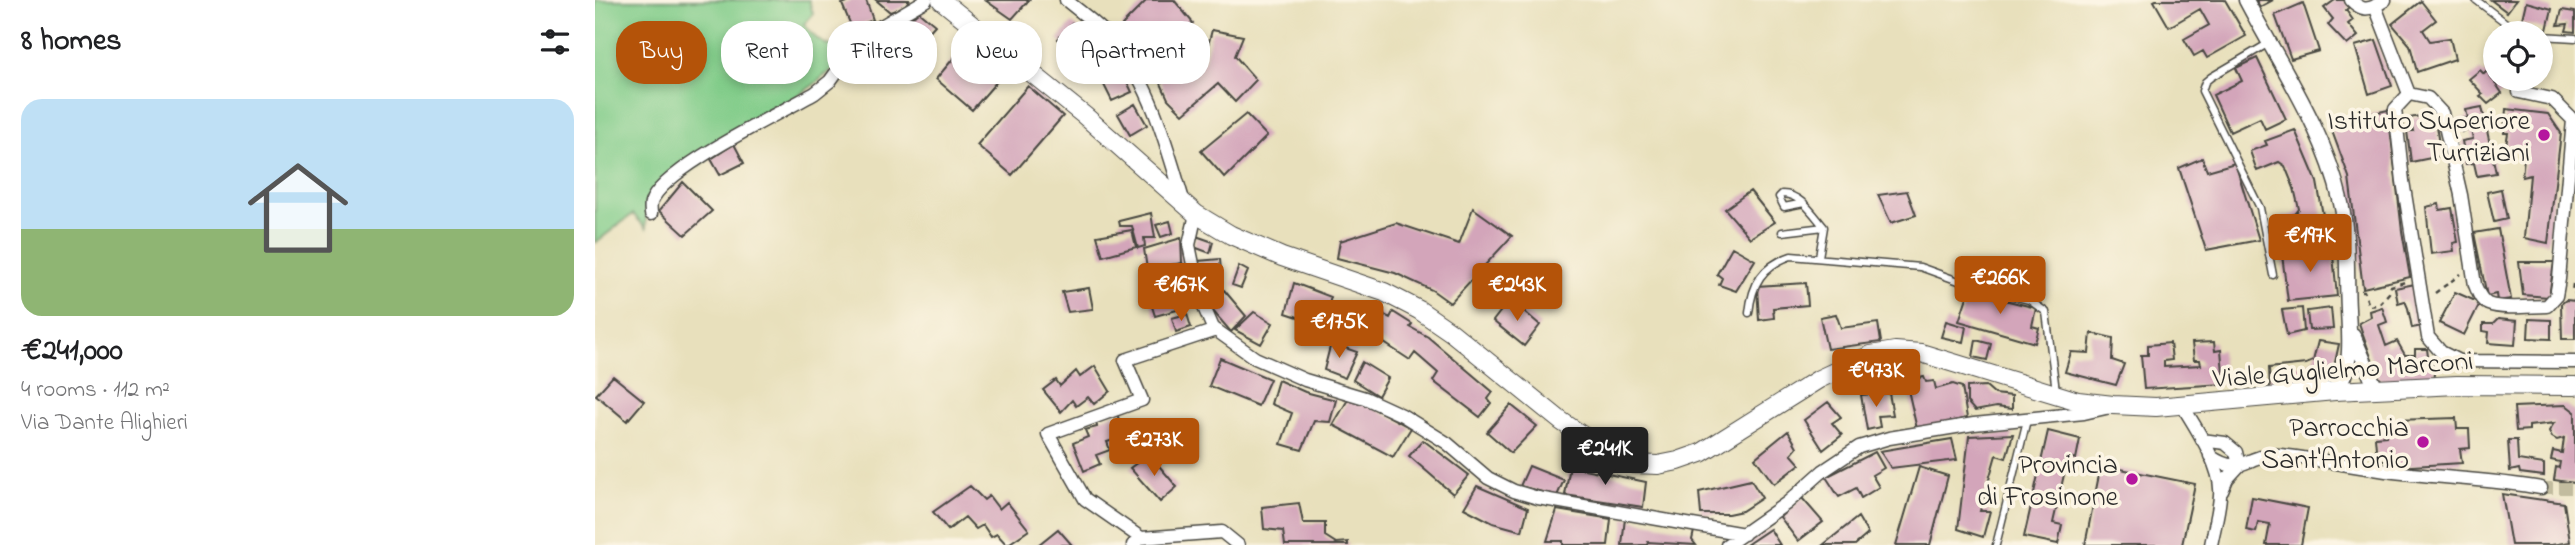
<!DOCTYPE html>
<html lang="en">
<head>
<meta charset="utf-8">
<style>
	:root { --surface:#fff; --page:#f2f2f2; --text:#202124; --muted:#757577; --line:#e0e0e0; --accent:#b45309 }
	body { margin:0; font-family:"Indie Flower",sans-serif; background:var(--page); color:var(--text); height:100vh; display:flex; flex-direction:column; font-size:26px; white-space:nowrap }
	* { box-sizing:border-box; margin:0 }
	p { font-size:23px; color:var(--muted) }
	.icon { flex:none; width:38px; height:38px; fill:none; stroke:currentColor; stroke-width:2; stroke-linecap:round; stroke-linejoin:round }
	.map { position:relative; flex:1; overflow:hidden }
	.panel { display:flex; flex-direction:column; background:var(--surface); width:595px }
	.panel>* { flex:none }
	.hud { position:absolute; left:21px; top:21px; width:665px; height:63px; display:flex; gap:14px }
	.tools { position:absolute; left:1888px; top:21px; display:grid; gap:14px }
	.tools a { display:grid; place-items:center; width:70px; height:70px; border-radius:50%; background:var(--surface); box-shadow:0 4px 10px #0003; font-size:35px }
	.price { position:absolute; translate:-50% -60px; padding:0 16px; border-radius:7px; background:var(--accent); color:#fff; font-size:23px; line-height:46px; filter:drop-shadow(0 2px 4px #0008) }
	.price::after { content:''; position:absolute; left:50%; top:42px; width:21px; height:16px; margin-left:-10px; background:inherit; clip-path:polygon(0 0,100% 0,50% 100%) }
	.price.selected { background:#222; color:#fff }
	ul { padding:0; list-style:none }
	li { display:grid; align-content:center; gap:14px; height:371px; padding:0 21px }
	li+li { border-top:2px solid var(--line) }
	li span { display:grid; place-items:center; height:217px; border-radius:21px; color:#555 }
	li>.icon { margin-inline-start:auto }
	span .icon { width:126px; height:126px; fill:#fffc; stroke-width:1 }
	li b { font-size:30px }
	h2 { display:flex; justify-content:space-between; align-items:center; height:84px; padding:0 21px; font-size:30px }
	.chip { padding:0 24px; border-radius:28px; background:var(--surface); box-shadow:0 4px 10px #0003; font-size:24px; line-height:63px }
	.chip.selected { background:var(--accent); color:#fff }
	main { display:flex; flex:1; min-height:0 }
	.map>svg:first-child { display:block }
	.green { fill:#81cc89; stroke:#567c5a; stroke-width:2 }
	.building { fill:#d3a5ba }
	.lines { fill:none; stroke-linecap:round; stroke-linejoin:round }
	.minor-tunnel { stroke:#c2bc9f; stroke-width:12; stroke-dasharray:12 6; stroke-linecap:butt }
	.service-casing { stroke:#474641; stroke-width:9 }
	.minor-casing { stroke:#474641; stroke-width:15 }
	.tertiary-casing { stroke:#474641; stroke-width:17 }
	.secondary-casing { stroke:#474641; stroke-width:20 }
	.path { stroke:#474641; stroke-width:2.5; stroke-dasharray:5 5; stroke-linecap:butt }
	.service { stroke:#fff; stroke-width:6 }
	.minor { stroke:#fff; stroke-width:12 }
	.tertiary { stroke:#fff; stroke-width:14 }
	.secondary { stroke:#fff; stroke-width:18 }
	.poi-dot { fill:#b5179e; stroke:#fcf5e5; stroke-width:2.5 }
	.labels { text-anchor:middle; stroke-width:7; stroke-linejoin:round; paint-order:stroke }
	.poi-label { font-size:28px; fill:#2b2b2b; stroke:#fcf5e5; text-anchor:end }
	.street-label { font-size:28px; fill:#2b2b2b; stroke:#fcf5e5 }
</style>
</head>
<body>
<main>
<section class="panel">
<h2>8 homes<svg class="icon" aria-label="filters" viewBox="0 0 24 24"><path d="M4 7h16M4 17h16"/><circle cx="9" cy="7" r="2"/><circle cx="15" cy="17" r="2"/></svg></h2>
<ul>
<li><span style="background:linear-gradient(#bfe0f5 60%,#8fb573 0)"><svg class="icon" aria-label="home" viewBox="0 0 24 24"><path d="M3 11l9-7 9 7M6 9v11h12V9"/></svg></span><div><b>€241,000</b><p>4 rooms · 112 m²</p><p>Via Dante Alighieri</p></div></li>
</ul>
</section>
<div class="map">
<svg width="1980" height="545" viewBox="0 0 1980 545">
	<rect width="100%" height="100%" fill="#fcf5e5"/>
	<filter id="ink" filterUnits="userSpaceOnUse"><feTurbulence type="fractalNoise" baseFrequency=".0143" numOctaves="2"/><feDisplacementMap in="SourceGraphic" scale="14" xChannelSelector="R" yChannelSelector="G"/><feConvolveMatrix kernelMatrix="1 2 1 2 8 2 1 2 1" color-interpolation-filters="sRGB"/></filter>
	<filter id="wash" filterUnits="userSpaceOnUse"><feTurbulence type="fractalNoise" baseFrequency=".00686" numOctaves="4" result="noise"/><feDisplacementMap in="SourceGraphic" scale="28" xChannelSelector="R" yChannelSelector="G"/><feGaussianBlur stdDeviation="1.57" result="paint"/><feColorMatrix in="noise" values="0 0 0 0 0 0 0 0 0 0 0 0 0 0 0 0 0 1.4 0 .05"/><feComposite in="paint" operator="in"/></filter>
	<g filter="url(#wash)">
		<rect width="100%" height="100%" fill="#e8e0bc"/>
		<path class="green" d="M 0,0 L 214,0 L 218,14 L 209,24 C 223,43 229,45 251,50 L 240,67 L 218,85 L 51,203 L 51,228 L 38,214 L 0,243 Z"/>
		<g id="blocks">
			<path class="building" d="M 257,0 L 271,0 L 278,20 L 257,28 L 247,4 Z
				M 281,0 L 314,0 L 309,7 L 295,12 Z
				M 390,0 L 434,0 L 417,19 Z
				M 552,0 L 579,0 L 598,23 L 585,35 L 575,32 L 551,54 L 540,45 L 527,25 Z
				M 1561,0 L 1630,0 L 1651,36 L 1612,58 L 1608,51 L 1599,56 L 1589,39 L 1614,25 L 1605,9 L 1574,27 L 1559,1 Z
				M 1661,0 L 1678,0 L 1665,7 Z
				M 1740,0 L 1749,0 L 1754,7 L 1751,10 L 1758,20 L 1753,24 L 1763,36 L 1752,45 L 1733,25 L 1738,19 L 1729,8 Z
				M 1896,0 L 1921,0 L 1912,12 Z
				M 1826,1 L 1841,20 L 1828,30 L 1835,41 L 1855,38 L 1860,59 L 1822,72 L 1815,45 L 1797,24 Z
				M 1931,2 L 1957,9 L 1952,30 L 1926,23 Z
				M 1708,3 L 1724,51 L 1696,59 L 1680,15 Z
				M 1967,10 L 1980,12 L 1980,32 L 1971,31 L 1973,24 L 1963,25 Z
				M 323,11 L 340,25 L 331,35 L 337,40 L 327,52 L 304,33 Z
				M 477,23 L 497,40 L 482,57 L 463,39 Z
				M 617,30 L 648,36 L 640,56 L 661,80 L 640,102 L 623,84 L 588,114 L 573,99 L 564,79 L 609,61 Z
				M 1781,40 L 1797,86 L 1774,94 L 1760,46 Z
				M 373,41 L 410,72 L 377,110 L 341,79 Z
				M 1662,58 L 1691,119 L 1670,129 L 1665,118 L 1635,132 L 1618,95 L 1647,81 L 1641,68 Z
				M 524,65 L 537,92 L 517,101 L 504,75 Z
				M 1885,70 L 1889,74 L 1892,71 L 1907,93 L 1893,104 L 1885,96 L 1888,94 L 1874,79 Z
				M 433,86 L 468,116 L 417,175 L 382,145 Z
				M 540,104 L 552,125 L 535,135 L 523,114 Z
				M 1887,107 L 1901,173 L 1882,176 L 1879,163 L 1871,164 L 1867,141 L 1878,139 L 1876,129 L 1867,132 L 1864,119 L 1873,118 L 1871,110 Z
				M 1911,109 L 1953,114 L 1966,133 L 1953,243 L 1929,238 L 1935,175 L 1927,177 L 1930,148 L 1911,145 L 1913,133 L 1909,133 Z
				M 1793,110 L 1807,231 L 1815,277 L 1768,288 L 1754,177 L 1734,123 Z
				M 651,114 L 672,136 L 630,178 L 606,151 Z
				M 1829,115 L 1831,128 L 1841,126 L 1846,156 L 1816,162 L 1812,131 L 1818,131 L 1815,118 Z
				M 1700,130 L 1722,182 L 1731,232 L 1685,240 L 1682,219 L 1700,214 L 1704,209 L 1699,188 L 1690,166 L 1684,162 L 1662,171 L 1655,151 L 1672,145 L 1670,141 Z
				M 139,144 L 149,163 L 125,175 L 116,159 Z
				M 1607,158 L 1612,171 L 1640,163 L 1664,240 L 1611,250 L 1584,168 Z
				M 88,182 L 117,211 L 90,235 L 64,211 Z
				M 1906,189 L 1912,219 L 1899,222 L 1892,192 Z
				M 1155,191 L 1180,222 L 1155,238 L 1130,209 Z
				M 1312,191 L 1321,215 L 1296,223 L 1283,195 Z
				M 1844,204 L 1845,210 L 1857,208 L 1863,242 L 1858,243 L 1859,251 L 1836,254 L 1831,207 Z
				M 878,208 L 917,236 L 855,303 L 837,290 L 800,273 L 742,258 L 745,241 L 801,223 L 864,244 Z
				M 556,213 L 560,238 L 549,238 L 550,246 L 543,248 L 537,226 L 525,226 L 524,221 Z
				M 575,221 L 578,233 L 566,237 L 561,225 Z
				M 1903,229 L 1916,299 L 1902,301 L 1901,294 L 1892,296 L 1879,233 Z
				M 537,230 L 541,247 L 508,256 L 502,236 Z
				M 601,236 L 618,242 L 615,253 L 599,247 Z
				M 586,238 L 587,263 L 552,269 L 549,249 Z
				M 1737,245 L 1742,296 L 1693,301 L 1687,255 Z
				M 1137,247 L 1160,260 L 1141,291 L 1124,285 L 1127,278 L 1122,274 Z
				M 625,259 L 627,282 L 606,282 L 603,261 Z
				M 1924,262 L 1959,262 L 1954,297 L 1928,295 Z
				M 588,264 L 591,284 L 553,291 L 550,277 Z
				M 644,266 L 653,271 L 646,288 L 637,285 Z
				M 699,283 L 736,297 L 727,325 L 691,313 Z
				M 1211,283 L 1213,305 L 1178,308 L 1179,318 L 1164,320 L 1162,286 Z
				M 1820,284 L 1827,326 L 1817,328 L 1813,308 L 1810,301 L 1803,303 L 1800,288 Z
				M 494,288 L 498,309 L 473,312 L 467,292 Z
				M 590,289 L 593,307 L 560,316 L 554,297 Z
				M 629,290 L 651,316 L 636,332 L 611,303 Z
				M 1374,291 L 1441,308 L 1437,326 L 1444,328 L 1440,343 L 1364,321 Z
				M 1860,292 L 1885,303 L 1869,335 L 1844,323 Z
				M 915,299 L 945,325 L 929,346 L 898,321 Z
				M 1971,300 L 1980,301 L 1980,339 L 1967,339 L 1966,304 Z
				M 1787,307 L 1792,322 L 1784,325 L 1791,346 L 1802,341 L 1810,355 L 1820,355 L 1820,349 L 1832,349 L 1834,364 L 1840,364 L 1838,382 L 1793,385 L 1783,377 L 1764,323 L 1776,317 L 1775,311 Z
				M 776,308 L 795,318 L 798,312 L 817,324 L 815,327 L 833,337 L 898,392 L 893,399 L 896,403 L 885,417 L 838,381 L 843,373 L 820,353 L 815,360 L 771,331 Z
				M 1707,308 L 1709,331 L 1692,335 L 1687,310 Z
				M 1736,308 L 1738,329 L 1714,330 L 1712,311 Z
				M 659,312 L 678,323 L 666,344 L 640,330 Z
				M 592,314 L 596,327 L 581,332 L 577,318 Z
				M 1241,314 L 1246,328 L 1283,323 L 1286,342 L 1232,349 L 1225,317 Z
				M 1903,319 L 1922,321 L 1920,345 L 1893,343 L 1894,332 L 1888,331 L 1888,324 L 1898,324 Z
				M 1934,319 L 1956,320 L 1956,339 L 1933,338 Z
				M 1351,321 L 1371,327 L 1368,342 L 1346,337 Z
				M 1496,333 L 1518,338 L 1517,360 L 1529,364 L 1521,385 L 1470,372 L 1476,352 L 1494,353 Z
				M 1381,340 L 1396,344 L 1392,360 L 1378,357 Z
				M 1723,341 L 1744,344 L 1739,367 L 1730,380 L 1715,386 L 1675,390 L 1674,368 L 1711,364 L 1718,361 Z
				M 1619,342 L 1620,351 L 1626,350 L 1629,384 L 1549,389 L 1546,355 L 1553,355 L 1553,345 L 1575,343 L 1577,360 L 1569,361 L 1569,367 L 1606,365 L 1605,360 L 1599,360 L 1597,343 Z
				M 736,343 L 762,352 L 750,378 L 729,370 Z
				M 625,358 L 675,379 L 663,406 L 614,386 Z
				M 767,362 L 793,378 L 783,396 L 758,380 Z
				M 500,366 L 515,391 L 499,404 L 493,397 L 481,406 L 477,400 L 466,412 L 448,390 L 461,380 L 465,386 L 481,371 L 485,377 Z
				M 18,376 L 49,401 L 32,421 L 1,395 Z
				M 1329,377 L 1331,382 L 1339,381 L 1341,389 L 1358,384 L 1367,387 L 1372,418 L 1322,429 L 1311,381 Z
				M 683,380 L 710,392 L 741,400 L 735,422 L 719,421 L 707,450 L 686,444 L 697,413 L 676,404 Z
				M 1391,386 L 1400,394 L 1417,396 L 1417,409 L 1401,407 L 1380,411 L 1372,402 L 1372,387 Z
				M 1294,393 L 1298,415 L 1283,416 L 1285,427 L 1272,430 L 1266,395 Z
				M 755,396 L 816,428 L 798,457 L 738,425 Z
				M 1233,402 L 1246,417 L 1237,423 L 1247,435 L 1228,450 L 1209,420 Z
				M 916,405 L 942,426 L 916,453 L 892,432 Z
				M 1971,405 L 1980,412 L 1980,483 L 1959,480 L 1961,467 L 1964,468 L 1965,462 L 1956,460 L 1958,451 L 1967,453 L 1969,438 L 1962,440 L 1957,437 L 1954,431 L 1959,423 L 1934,426 L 1934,430 L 1921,431 L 1919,407 Z
				M 522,413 L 529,437 L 512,442 L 515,450 L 501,455 L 505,464 L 489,471 L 478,443 L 493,437 L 490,430 L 502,427 L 501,420 Z
				M 1861,418 L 1862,429 L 1874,429 L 1875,448 L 1865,449 L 1867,463 L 1800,467 L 1792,460 L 1782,460 L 1780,437 L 1791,436 L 1790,428 L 1800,420 Z
				M 1193,431 L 1202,447 L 1196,454 L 1205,464 L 1179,484 L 1160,458 Z
				M 1453,431 L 1485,439 L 1481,459 L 1473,457 L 1458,523 L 1467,525 L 1463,544 L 1429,537 Z
				M 1418,434 L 1411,458 L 1401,455 L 1385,511 L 1395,511 L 1388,537 L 1363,529 L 1374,436 Z
				M 1357,439 L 1362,460 L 1296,468 L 1285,451 Z
				M 828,440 L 874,475 L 858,494 L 814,456 Z
				M 1913,440 L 1922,440 L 1923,460 L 1949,464 L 1949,476 L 1925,473 L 1924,469 L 1915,471 Z
				M 1280,452 L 1289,468 L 1277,475 L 1284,487 L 1266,498 L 1261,488 L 1244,497 L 1231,477 Z
				M 554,454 L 582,487 L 565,502 L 535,468 Z
				M 1506,465 L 1600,484 L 1587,545 L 1490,545 Z
				M 934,466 L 969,480 L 962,496 L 925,486 Z
				M 975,466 L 1051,482 L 1048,507 L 970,495 Z
				M 1324,467 L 1353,476 L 1335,545 L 1301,545 Z
				M 1156,480 L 1167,498 L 1147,511 L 1133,514 L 1106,514 L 1104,492 Z
				M 375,486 L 389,500 L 394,496 L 404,509 L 412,502 L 434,530 L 412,545 L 402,534 L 396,537 L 388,525 L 381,529 L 370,517 L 353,530 L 338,512 Z
				M 882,486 L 933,508 L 927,531 L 898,523 L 869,508 Z
				M 1907,494 L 1969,503 L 1975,542 L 1956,545 L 1916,545 Z
				M 1657,497 L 1713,508 L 1706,545 L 1671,545 L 1675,524 L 1663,522 L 1661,532 L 1651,530 Z
				M 1207,498 L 1228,522 L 1203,541 L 1185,517 Z
				M 704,503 L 708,523 L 730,523 L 730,536 L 741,543 L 753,542 L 753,545 L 690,545 L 688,531 L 669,529 L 667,507 Z
				M 962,510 L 1016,519 L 1013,545 L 968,545 L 968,541 L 952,541 Z
				M 1263,517 L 1273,534 L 1260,545 L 1228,545 Z
				M 1030,518 L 1099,531 L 1097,540 L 1101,545 L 1053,542 L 1052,545 L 1027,545 Z
				M 463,529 L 477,545 L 443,545 Z
				M 1175,529 L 1185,545 L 1151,545 Z"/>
		</g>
	</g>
	<g filter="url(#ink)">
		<use href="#blocks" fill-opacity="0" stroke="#474641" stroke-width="2"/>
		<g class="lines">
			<path class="minor-tunnel" d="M 1946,488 L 1980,488"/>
			<defs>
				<path id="service" d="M 1881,0 L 1924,33
					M 1946,36 L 1980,38
					M 1674,43 L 1616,77 L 1610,82 L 1607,91 L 1665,208 L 1678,275
					M 1209,203 L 1189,207 L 1184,197 L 1187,194 C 1206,194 1218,214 1229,227 L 1224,257
					M 1187,232 L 1229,227
					M 1154,313 C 1157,284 1167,266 1196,256 L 1325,267 L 1372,284 L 1434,300 L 1451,312 L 1461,391
					M 1401,545 L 1432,420"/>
				<path id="minor" d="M 471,0 C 489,15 509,29 524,47 C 558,90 573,151 589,203
					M 1756,0 C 1764,8 1770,11 1780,6
					M 1790,0 L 1780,6 L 1814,94
					M 1924,92 L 1957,99 L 1978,120 L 1964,279 L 1961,296 L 1952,306 C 1937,306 1908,310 1893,304 C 1885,300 1883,292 1880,285 L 1866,195 L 1847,113 L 1833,98 L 1814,94 L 1800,109 L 1808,181 L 1833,337 L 1846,352 L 1864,361 L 1980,362
					M 56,214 C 56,210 55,207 56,203 C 66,169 186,113 220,93 L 235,81 L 266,38 L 331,0
					M 601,214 L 594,245 L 605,298 L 618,328 L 660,358 L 710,380 L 770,398 L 807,415 L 852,443 L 893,478 L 919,491 L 943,498 L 1149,534
					M 1587,405 C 1601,428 1628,468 1625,496 C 1624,512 1619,529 1616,545
					M 1607,440 L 1630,443 L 1641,452 L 1644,466 L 1632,479 L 1627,491
					M 1615,456 C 1648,479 1651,452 1685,455 C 1721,459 1756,466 1791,471 C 1843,478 1895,479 1946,488
					M 546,538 L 490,499 L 453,434 L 547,400 L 530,360 L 621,330
					M 538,545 L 546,538 L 627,532 L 643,545
					M 1132,545 L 1192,503 L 1228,471 L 1264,447 L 1294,438 L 1379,424 L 1489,413 L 1515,407"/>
				<path id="tertiary" d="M 1651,0 C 1685,65 1730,130 1746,203 C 1754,237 1751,274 1753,309 C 1754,337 1759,368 1740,391
					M 1758,335 L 1781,389"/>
				<path id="secondary" d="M 346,0 L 490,116 L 601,214 L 636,235 L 687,257 L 789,292 L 824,310 L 856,332 L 966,421 L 1016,455 L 1039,464 L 1063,465 L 1083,461 L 1106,453 L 1224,379 L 1276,355 L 1300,351 L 1326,353 L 1483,401 L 1518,405 L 1561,407 L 1740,391 L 1862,385 L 1980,386"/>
			</defs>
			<use href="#service" class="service-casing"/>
			<use href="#minor" class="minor-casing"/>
			<use href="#tertiary" class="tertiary-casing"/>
			<use href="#secondary" class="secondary-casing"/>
			<path class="path" d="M 1978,284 L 1977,292 L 1980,293
				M 1766,291 L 1769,291 L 1774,306 L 1783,305 L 1794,293 L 1796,286 L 1810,282
				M 1840,293 L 1866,274"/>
			<use href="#service" class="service"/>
			<use href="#minor" class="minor"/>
			<use href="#tertiary" class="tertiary"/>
			<use href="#secondary" class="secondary"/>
		</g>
	</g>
	<g class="poi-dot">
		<circle cx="1949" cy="135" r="7"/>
		<circle cx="1828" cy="442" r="7"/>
		<circle cx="1537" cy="479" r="7"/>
	</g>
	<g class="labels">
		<g class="poi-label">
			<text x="1935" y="129">Istituto Superiore<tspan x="1935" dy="32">Turriziani</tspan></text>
			<text x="1814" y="436">Parrocchia<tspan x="1814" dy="32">Sant'Antonio</tspan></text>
			<text x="1523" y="473">Provincia<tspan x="1523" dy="32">di Frosinone</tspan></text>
		</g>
		<g class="street-label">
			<text transform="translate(1748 368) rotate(-4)" y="10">Viale Guglielmo Marconi</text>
		</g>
	</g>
</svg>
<div class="tools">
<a><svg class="icon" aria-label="locate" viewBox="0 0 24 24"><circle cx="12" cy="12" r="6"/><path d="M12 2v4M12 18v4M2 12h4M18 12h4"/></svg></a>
</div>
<b class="price" style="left:1715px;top:274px">€197K</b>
<b class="price" style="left:1405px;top:316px">€266K</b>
<b class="price" style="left:586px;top:323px">€167K</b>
<b class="price" style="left:922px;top:323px">€243K</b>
<b class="price" style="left:744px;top:360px">€175K</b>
<b class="price" style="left:1281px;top:409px">€473K</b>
<b class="price" style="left:559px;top:478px">€273K</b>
<b class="price selected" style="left:1010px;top:487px">€241K</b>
<div class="hud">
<a class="chip selected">Buy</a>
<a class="chip">Rent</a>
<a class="chip">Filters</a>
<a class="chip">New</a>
<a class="chip">Apartment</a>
</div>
</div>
</main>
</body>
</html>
